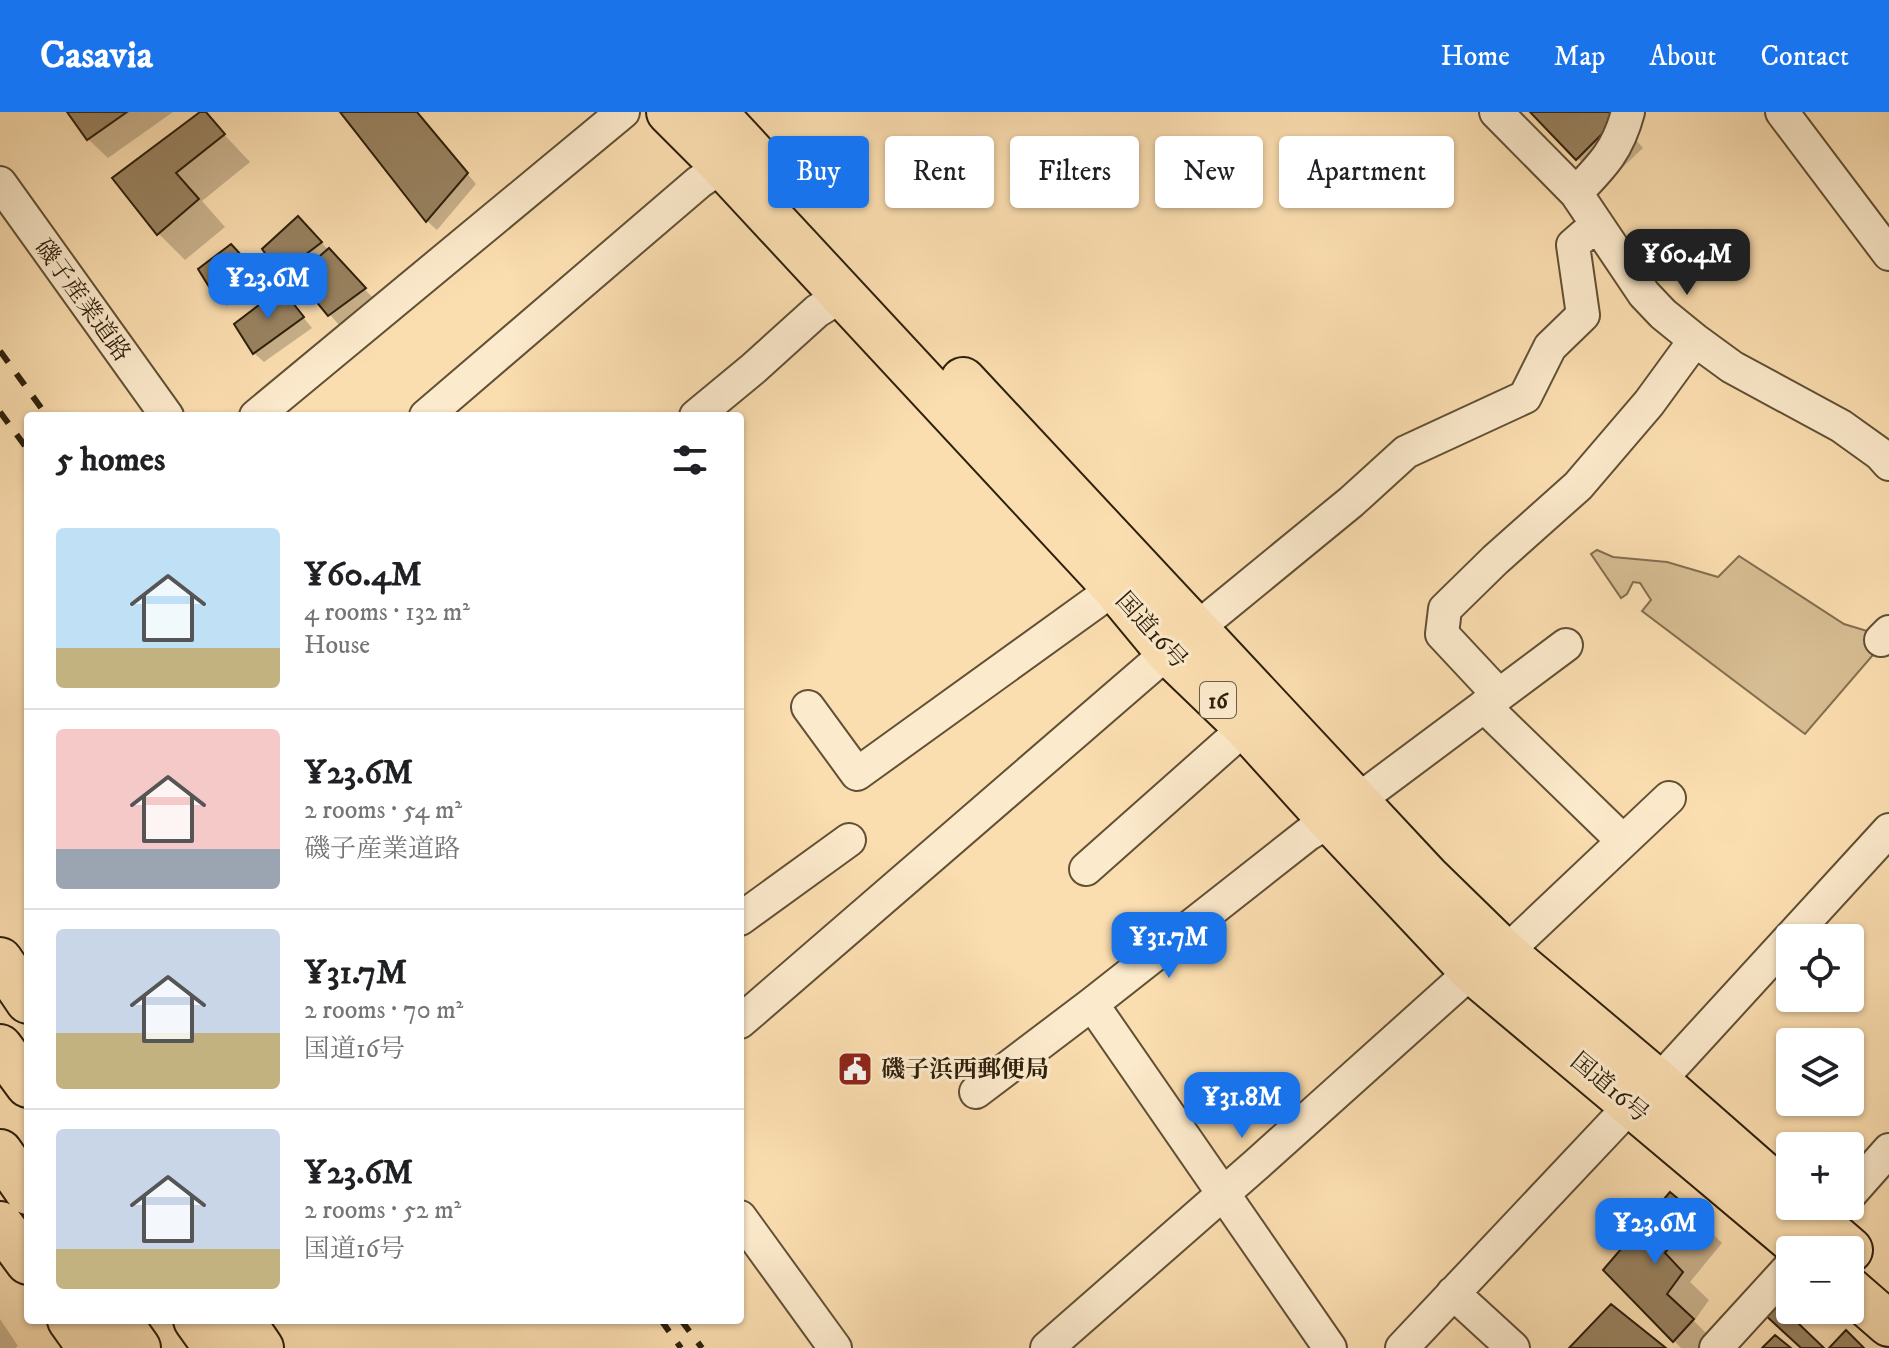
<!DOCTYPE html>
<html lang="en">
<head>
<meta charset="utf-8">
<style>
	:root { --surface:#fff; --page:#f6f6f6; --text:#202124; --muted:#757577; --line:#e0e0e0; --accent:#1a73e8 }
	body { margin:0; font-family:"IM FELL DW Pica","Noto Serif JP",serif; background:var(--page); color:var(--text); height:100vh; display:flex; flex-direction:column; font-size:30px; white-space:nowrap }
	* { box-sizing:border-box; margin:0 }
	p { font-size:26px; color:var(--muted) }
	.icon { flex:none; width:44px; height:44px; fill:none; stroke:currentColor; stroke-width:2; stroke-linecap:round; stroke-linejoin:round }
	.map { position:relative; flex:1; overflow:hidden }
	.panel { position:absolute; left:24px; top:300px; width:720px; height:912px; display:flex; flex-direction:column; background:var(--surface); border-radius:8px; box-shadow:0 2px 6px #0004 }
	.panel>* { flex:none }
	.hud { position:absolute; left:768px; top:24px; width:760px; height:72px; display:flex; gap:16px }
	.fabs { position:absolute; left:1776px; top:812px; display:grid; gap:16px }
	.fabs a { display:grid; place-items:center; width:88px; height:88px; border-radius:8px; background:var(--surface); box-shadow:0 2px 6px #0004; font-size:40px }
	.price { position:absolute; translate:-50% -68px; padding:0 18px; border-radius:16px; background:var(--accent); color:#fff; font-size:26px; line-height:52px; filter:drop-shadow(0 2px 4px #0008) }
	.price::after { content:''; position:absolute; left:50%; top:48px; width:24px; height:18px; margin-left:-12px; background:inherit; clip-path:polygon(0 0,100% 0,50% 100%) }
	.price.current { background:#222; color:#fff }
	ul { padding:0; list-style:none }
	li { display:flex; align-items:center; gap:24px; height:200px; padding:0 32px }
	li+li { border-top:2px solid var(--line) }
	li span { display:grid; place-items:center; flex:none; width:224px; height:160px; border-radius:8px; color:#555 }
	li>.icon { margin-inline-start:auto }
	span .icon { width:96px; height:96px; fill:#fffc; stroke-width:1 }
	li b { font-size:34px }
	h2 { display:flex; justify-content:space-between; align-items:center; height:96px; padding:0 32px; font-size:34px }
	.pill { padding:0 28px; border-radius:8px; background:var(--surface); box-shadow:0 2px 6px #0004; font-size:28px; line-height:72px }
	.pill.current { background:var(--accent); color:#fff }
	header { display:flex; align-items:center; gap:48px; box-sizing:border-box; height:112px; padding:0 40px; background:var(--accent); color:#fff }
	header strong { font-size:38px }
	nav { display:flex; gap:44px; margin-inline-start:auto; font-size:28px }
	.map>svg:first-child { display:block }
	.green { fill:#d8be94; stroke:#836f50; stroke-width:2 }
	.shadow { fill:#0003 }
	.building { fill:#998361; stroke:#2e200c; stroke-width:2 }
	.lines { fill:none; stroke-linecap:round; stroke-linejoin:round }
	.minor-casing { stroke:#615035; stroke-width:36 }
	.highway-casing { stroke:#2e200c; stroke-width:48 }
	.minor { stroke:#fceacc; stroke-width:32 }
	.highway { stroke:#fbdeb0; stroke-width:44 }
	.rail { stroke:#2e200c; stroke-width:6; stroke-dasharray:14 14; stroke-linecap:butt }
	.labels { text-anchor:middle; stroke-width:6; stroke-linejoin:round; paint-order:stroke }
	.shield { fill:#fceacc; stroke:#6c5d46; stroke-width:2 }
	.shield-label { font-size:22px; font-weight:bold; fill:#2e200c }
	.street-label { font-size:24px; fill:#2e200c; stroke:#fceacc }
	.poi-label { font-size:24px; font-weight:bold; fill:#2e200c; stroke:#fceacc; text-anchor:start }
</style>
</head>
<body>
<header>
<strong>Casavia</strong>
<nav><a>Home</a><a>Map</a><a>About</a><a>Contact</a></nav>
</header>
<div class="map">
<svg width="1889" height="1236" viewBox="0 0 1889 1236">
	<rect width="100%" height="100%" fill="#fbdeb0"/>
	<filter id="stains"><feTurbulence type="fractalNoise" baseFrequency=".0025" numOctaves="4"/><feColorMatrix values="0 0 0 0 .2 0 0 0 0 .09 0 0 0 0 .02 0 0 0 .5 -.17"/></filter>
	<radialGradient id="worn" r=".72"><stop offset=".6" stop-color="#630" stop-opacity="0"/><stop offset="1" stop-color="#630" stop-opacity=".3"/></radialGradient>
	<path class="green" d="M 1597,438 L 1613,445 L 1667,450 L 1718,465 L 1739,444 L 1844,512 L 1877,522 L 1879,536 L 1805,622 L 1642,499 L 1651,488 L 1640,471 L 1633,470 L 1627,482 L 1621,486 L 1591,442 Z"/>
	<path class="shadow" d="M 69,0 L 173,0 L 108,46 L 88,27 Z
		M 203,0 L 250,50 L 202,89 L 225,115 L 185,148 L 158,121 L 115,66 Z
		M 342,0 L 416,0 L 476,72 L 437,118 L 427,109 Z
		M 1533,0 L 1612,0 L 1643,36 L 1604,73 Z
		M 308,116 L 374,187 L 339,213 L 298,165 L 291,170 L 282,161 Z
		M 241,144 L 263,168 L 227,194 L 217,184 Z
		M 290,189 L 312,216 L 264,250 L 254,241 Z
		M 1670,1083 L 1695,1104 L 1722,1131 L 1690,1170 L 1709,1188 L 1694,1209 L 1720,1235 L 1719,1236 L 1681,1236 L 1605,1158 Z
		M 0,1207 L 18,1234 L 15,1236 L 0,1236 Z"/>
	<path class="building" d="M 67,0 L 127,0 L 87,28 Z
		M 200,0 L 206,0 L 225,22 L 176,61 L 199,87 L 157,123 L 112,66 Z
		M 340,0 L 417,0 L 468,61 L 426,110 Z
		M 1530,0 L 1611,0 L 1617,7 L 1576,48 Z
		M 298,104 L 322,130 L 280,162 L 262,137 Z
		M 231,132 L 255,158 L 216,186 L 198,157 Z
		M 329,136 L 366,176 L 328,204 L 296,165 Z
		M 281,176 L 304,205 L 253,242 L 234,212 Z
		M 1670,1080 L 1696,1102 L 1665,1141 L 1683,1160 L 1667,1182 L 1694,1207 L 1673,1230 L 1603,1158 Z
		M 1775,1189 L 1824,1236 L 1801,1236 L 1764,1202 Z
		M 1611,1192 L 1666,1236 L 1569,1236 Z
		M 1846,1218 L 1864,1236 L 1829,1236 Z
		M 1775,1223 L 1791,1236 L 1762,1236 Z"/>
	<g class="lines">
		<defs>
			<path id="minor" d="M 1496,0 L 1576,81 L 1644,182 L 1663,202 L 1695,228 L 1732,255 L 1841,314 L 1880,342 L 1889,352
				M 1782,0 L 1889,142
				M 0,71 L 167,304
				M 1576,81 C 1603,53 1618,38 1628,0
				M 256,304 L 623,0
				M 426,304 L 699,70 L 723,54
				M 696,304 L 754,256 L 817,199 L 843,183
				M 1881,528 L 1889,520
				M 1499,583 L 1442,522 L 1445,497 L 1495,448 L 1578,374 L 1649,291 L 1695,228
				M 1484,594 L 1623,729
				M 808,595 L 857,662 L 1115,476
				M 1357,689 L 1566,533
				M 1086,757 L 1246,615
				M 740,807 L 849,728
				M 1505,841 L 1669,686
				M 1092,892 L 1330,1236
				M 740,910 L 1168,540 L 1351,390 L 1406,340 L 1525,285 L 1550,235 L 1583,203 L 1573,133 L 1597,112
				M 1658,970 L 1889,718
				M 976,980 L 1092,892 L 1308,722 L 1331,709
				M 1850,1082 L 1889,1038
				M 740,1105 L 835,1236
				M 1453,1181 L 1513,1236
				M 1047,1236 L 1257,1052 L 1472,859
				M 1402,1236 L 1631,993
				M 1716,1236 L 1790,1155"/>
			<path id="highway" d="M 669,0 L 723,54 L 1115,476 L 1168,540 L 1246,615 L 1331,709 L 1472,859 L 1804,1138
				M 714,0 L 778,69
				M 963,268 L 1427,765 L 1505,841 L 1658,970 L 1790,1086
				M 0,848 L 28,889
				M 0,935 L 28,973
				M 0,1040 L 28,1080
				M 1799,1094 L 1850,1138
				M 0,1112 L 28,1150
				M 1850,1178 L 1889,1212
				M 70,1208 L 90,1236
				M 118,1208 L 138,1236
				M 196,1208 L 216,1236
				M 242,1208 L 261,1236"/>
		</defs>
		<use href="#minor" class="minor-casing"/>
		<use href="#highway" class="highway-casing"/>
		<use href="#minor" class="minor"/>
		<use href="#highway" class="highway"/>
		<path class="rail" d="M 0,239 L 47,304
			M 0,300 L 28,338
			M 661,1208 L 681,1236
			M 681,1208 L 702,1236"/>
	</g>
	<defs>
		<symbol id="civic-square" viewBox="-11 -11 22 22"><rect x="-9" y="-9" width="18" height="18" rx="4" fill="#8f2418" stroke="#fceacc"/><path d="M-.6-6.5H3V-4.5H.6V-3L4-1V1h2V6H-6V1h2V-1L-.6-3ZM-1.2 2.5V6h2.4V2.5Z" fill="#fff"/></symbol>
	</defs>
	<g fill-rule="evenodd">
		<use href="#civic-square" x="835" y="937" width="40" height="40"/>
	</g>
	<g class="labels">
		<rect class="shield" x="1200" y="570" width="36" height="36" rx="6"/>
		<g class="shield-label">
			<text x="1218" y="596">16</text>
		</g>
		<g class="street-label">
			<text transform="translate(83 188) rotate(54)" y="8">磯子産業道路</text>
			<text transform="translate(1152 518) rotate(48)" y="8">国道16号</text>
			<text transform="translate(1610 975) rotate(40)" y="8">国道16号</text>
		</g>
		<g class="poi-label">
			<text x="881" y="965">磯子浜西郵便局</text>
		</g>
	</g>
	<rect width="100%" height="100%" filter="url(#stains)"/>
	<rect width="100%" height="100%" fill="url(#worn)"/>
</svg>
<div class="fabs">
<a><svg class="icon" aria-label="locate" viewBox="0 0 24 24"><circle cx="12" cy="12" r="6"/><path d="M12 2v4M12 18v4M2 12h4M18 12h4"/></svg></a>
<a><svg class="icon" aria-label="layers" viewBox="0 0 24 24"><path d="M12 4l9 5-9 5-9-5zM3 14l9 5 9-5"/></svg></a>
<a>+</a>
<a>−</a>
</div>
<b class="price current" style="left:1687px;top:185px">¥60.4M</b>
<b class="price" style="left:268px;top:209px">¥23.6M</b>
<b class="price" style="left:1169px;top:868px">¥31.7M</b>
<b class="price" style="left:1242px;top:1028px">¥31.8M</b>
<b class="price" style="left:1655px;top:1154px">¥23.6M</b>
<div class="hud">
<a class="pill current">Buy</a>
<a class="pill">Rent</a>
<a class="pill">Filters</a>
<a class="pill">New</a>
<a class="pill">Apartment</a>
</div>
<section class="panel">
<h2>5 homes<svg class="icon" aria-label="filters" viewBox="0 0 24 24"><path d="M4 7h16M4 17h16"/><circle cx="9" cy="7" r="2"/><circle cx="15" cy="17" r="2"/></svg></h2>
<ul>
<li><span style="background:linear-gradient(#bfe0f5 75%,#c2b280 0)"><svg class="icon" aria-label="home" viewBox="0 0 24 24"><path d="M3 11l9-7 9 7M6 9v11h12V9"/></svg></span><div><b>¥60.4M</b><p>4 rooms · 132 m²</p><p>House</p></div></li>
<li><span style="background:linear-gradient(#f6c9c9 75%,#9aa5b1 0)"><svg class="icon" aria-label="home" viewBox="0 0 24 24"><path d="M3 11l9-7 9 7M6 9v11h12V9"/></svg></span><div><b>¥23.6M</b><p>2 rooms · 54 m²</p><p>磯子産業道路</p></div></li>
<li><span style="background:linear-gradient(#c9d6e8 65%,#c2b280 0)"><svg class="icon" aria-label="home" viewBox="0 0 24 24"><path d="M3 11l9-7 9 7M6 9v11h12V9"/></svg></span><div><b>¥31.7M</b><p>2 rooms · 70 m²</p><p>国道16号</p></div></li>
<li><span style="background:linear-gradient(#c9d6e8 75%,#c2b280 0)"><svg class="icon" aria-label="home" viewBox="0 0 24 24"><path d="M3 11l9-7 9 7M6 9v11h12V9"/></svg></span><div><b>¥23.6M</b><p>2 rooms · 52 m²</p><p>国道16号</p></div></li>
</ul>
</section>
</div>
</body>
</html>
